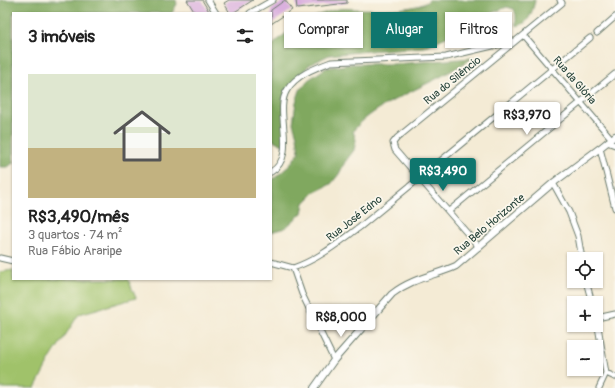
<!DOCTYPE html>
<html lang="pt">
<head>
<meta charset="utf-8">
<style>
	:root { --surface:#fff; --page:#f6f6f6; --text:#222; --muted:#767676; --accent:#0f766e }
	body { margin:0; font-family:Pangolin,sans-serif; background:var(--page); color:var(--text); height:100vh; display:flex; flex-direction:column; font-size:15px; white-space:nowrap }
	* { box-sizing:border-box; margin:0 }
	p { font-size:13px; color:var(--muted) }
	.icon { flex:none; width:22px; height:22px; fill:none; stroke:currentColor; stroke-width:2; stroke-linecap:round; stroke-linejoin:round }
	.map { position:relative; flex:1; overflow:hidden }
	.panel { position:absolute; left:12px; top:12px; width:260px; height:268px; display:flex; flex-direction:column; background:var(--surface); border-radius:0px; box-shadow:0 1px 3px #0004 }
	.panel>* { flex:none }
	.banner { position:absolute; left:284px; top:12px; width:271px; height:36px; display:flex; gap:8px }
	.fabs { position:absolute; left:567px; top:252px; display:grid; gap:8px }
	.fabs a { display:grid; place-items:center; width:36px; height:36px; border-radius:0px; background:var(--surface); box-shadow:0 1px 3px #0004; font-size:20px }
	.price { position:absolute; translate:-50% -34px; padding:0 9px; border-radius:4px; background:#fff; color:#222; font-size:13px; line-height:26px; filter:drop-shadow(0 1px 2px #0008) }
	.price::after { content:''; position:absolute; left:50%; top:24px; width:12px; height:9px; margin-left:-6px; background:inherit; clip-path:polygon(0 0,100% 0,50% 100%) }
	.price.current { background:var(--accent); color:#fff }
	ul { padding:0; list-style:none }
	li { display:grid; align-content:center; gap:8px; height:212px; padding:0 16px }
	li span { display:grid; place-items:center; height:124px; border-radius:0px; color:#555 }
	li>.icon { margin-inline-start:auto }
	span .icon { width:72px; height:72px; fill:#fffc; stroke-width:1 }
	li b { font-size:17px }
	h2 { display:flex; justify-content:space-between; align-items:center; height:48px; padding:0 16px; font-size:17px }
	.tag { padding:0 14px; border-radius:0px; background:var(--surface); box-shadow:0 1px 3px #0004; font-size:14px; line-height:36px }
	.tag.current { background:var(--accent); color:#fff }
	.map>svg:first-child { display:block }
	.green { fill:#a0c26b; stroke:#608050 }
	.forest { fill:#80a85f; stroke:#50724a }
	.building { fill:#dab0de }
	.lines { fill:none; stroke-linecap:round; stroke-linejoin:round }
	.minor-casing { stroke:#6a7a6c; stroke-width:7 }
	.tertiary-casing { stroke:#6a7a6c; stroke-width:8 }
	.minor { stroke:#fff; stroke-width:5 }
	.tertiary { stroke:#fff; stroke-width:6 }
	.labels { text-anchor:middle; stroke-width:3.5; stroke-linejoin:round; paint-order:stroke }
	.street-label { font-size:11px; fill:#1f3d34; stroke:#fbf7ec }
</style>
</head>
<body>
<div class="map">
<svg width="615" height="388" viewBox="0 0 615 388">
	<rect width="100%" height="100%" fill="#fbf7ec"/>
	<filter id="ink" filterUnits="userSpaceOnUse"><feTurbulence type="fractalNoise" baseFrequency=".025" numOctaves="2"/><feDisplacementMap in="SourceGraphic" scale="8" xChannelSelector="R" yChannelSelector="G"/><feConvolveMatrix kernelMatrix="1 2 1 2 8 2 1 2 1" color-interpolation-filters="sRGB"/></filter>
	<filter id="wash" filterUnits="userSpaceOnUse"><feTurbulence type="fractalNoise" baseFrequency=".012" numOctaves="4" result="noise"/><feDisplacementMap in="SourceGraphic" scale="16" xChannelSelector="R" yChannelSelector="G"/><feGaussianBlur stdDeviation="0.9" result="paint"/><feColorMatrix in="noise" values="0 0 0 0 0 0 0 0 0 0 0 0 0 0 0 0 0 1.4 0 .05"/><feComposite in="paint" operator="in"/></filter>
	<g filter="url(#wash)">
		<rect width="100%" height="100%" fill="#f4ebd5"/>
		<path class="green" d="M 13,270 L 13,279 L 128,279 L 136,298 L 79,314 L 50,359 L 35,388 L 0,388 L 0,272 Z"/>
		<path class="forest" d="M 0,0 L 176,0 L 177,4 L 172,13 L 13,13 L 13,163 L 8,167 L 0,167 Z
			M 429,0 L 535,0 L 535,1 C 532,12 529,25 516,26 L 516,15 L 514,9 L 507,7 L 494,12 L 459,31 L 424,47 L 368,51 L 329,55 L 309,65 L 283,97 L 285,146 L 271,139 L 271,47 C 287,29 315,14 339,9 C 344,8 350,9 355,9 C 371,9 418,12 429,0 Z
			M 473,58 C 459,66 445,75 430,82 C 405,95 370,109 353,131 L 356,140 L 354,150 L 345,162 L 339,174 L 331,184 L 315,192 L 304,203 L 302,213 L 285,228 L 271,232 L 271,181 L 289,166 L 299,152 L 297,136 L 293,123 L 296,102 L 300,90 L 308,80 L 326,68 L 352,64 L 395,64 Z"/>
		<g id="blocks">
			<path class="building" d="M 187,0 L 202,0 L 210,13 L 195,13 Z
				M 229,0 L 253,0 L 233,13 L 230,13 L 224,3 Z
				M 285,0 L 292,10 L 271,24 L 271,10 Z
				M 296,0 L 347,0 L 347,3 L 297,9 Z"/>
		</g>
	</g>
	<g filter="url(#ink)">
		<use href="#blocks" fill-opacity="0" stroke="#6a7a6c" stroke-width="1"/>
		<g class="lines">
			<defs>
				<path id="minor" d="M 208,0 L 216,13
					M 250,13 L 273,0
					M 597,33 L 615,17
					M 523,35 L 611,138
					M 607,142 L 615,145
					M 600,148 L 615,208
					M 271,172 C 299,155 273,112 287,90 C 296,75 315,68 331,62 L 446,57 L 514,41
					M 553,183 L 569,212 L 578,236 L 582,259
					M 449,211 L 615,74
					M 479,247 L 395,150 L 393,143 L 397,138 L 562,3 L 560,0
					M 0,258 L 13,261
					M 271,262 L 293,268
					M 293,268 C 319,259 338,243 360,227 L 590,38
					M 293,268 L 302,294 L 334,360
					M 586,281 L 592,303
					M 596,315 L 606,373 L 599,388
					M 597,318 L 615,314
					M 606,373 L 615,377"/>
				<path id="tertiary" d="M 314,388 L 334,360 L 392,294 C 412,278 434,276 456,266 L 553,183 L 600,148 L 615,136"/>
			</defs>
			<use href="#minor" class="minor-casing"/>
			<use href="#tertiary" class="tertiary-casing"/>
			<use href="#minor" class="minor"/>
			<use href="#tertiary" class="tertiary"/>
		</g>
	</g>
	<g class="labels">
		<g class="street-label">
			<text transform="translate(452 80) rotate(-39)" y="4">Rua do Silêncio</text>
			<text transform="translate(575 80) rotate(49)" y="4">Rua da Glória</text>
			<text transform="translate(354 218) rotate(-38)" y="4">Rua José Edno</text>
			<text transform="translate(489 224) rotate(-40)" y="4">Rua Belo Horizonte</text>
		</g>
	</g>
</svg>
<div class="fabs">
<a><svg class="icon" aria-label="locate" viewBox="0 0 24 24"><circle cx="12" cy="12" r="6"/><path d="M12 2v4M12 18v4M2 12h4M18 12h4"/></svg></a>
<a>+</a>
<a>−</a>
</div>
<b class="price" style="left:527px;top:136px">R$3,970</b>
<b class="price current" style="left:443px;top:192px">R$3,490</b>
<b class="price" style="left:341px;top:338px">R$8,000</b>
<div class="banner">
<a class="tag">Comprar</a>
<a class="tag current">Alugar</a>
<a class="tag">Filtros</a>
</div>
<section class="panel">
<h2>3 imóveis<svg class="icon" aria-label="filters" viewBox="0 0 24 24"><path d="M4 7h16M4 17h16"/><circle cx="9" cy="7" r="2"/><circle cx="15" cy="17" r="2"/></svg></h2>
<ul>
<li><span style="background:linear-gradient(#dfe7d0 60%,#c2b280 0)"><svg class="icon" aria-label="home" viewBox="0 0 24 24"><path d="M3 11l9-7 9 7M6 9v11h12V9"/></svg></span><div><b>R$3,490/mês</b><p>3 quartos · 74 m²</p><p>Rua Fábio Araripe</p></div></li>
</ul>
</section>
</div>
</body>
</html>
